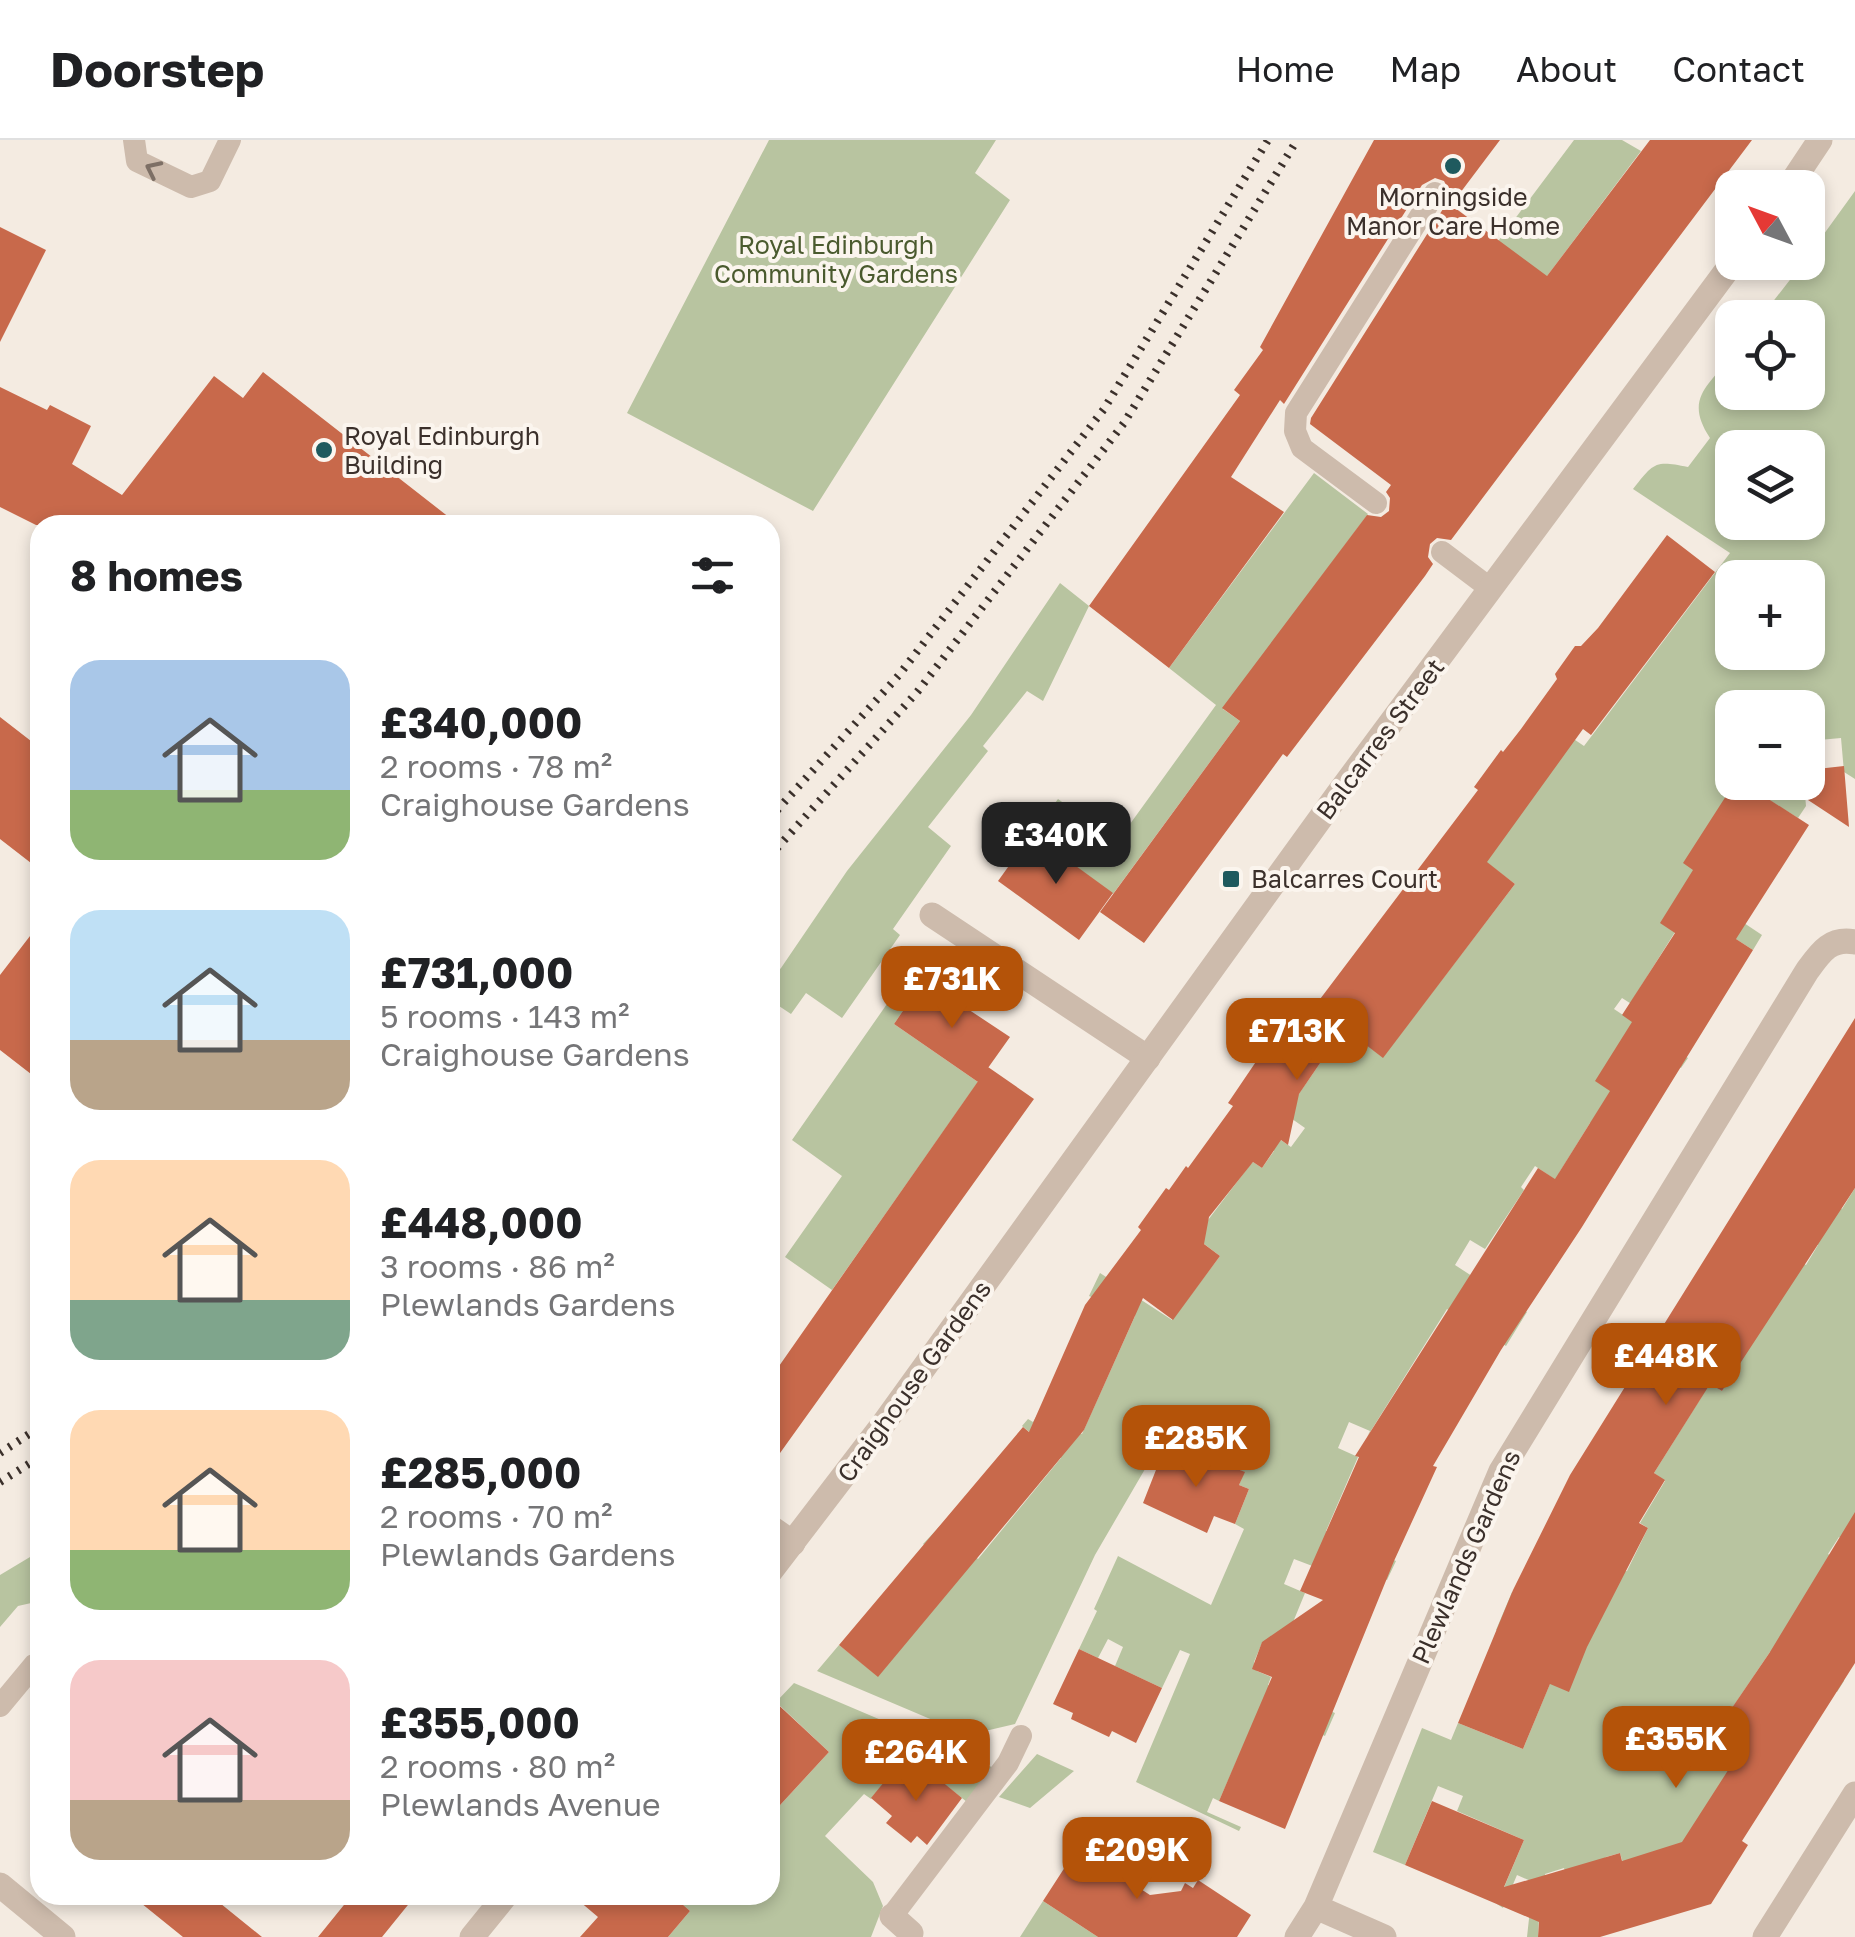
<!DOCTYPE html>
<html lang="en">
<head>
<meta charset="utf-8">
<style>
	:root { --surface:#fff; --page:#f6f6f6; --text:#202124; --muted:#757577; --line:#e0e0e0; --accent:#b45309 }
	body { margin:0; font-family:"Golos Text",sans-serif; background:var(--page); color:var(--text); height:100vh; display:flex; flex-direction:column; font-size:38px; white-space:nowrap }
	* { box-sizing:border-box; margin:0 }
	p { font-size:32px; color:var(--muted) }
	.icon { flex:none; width:55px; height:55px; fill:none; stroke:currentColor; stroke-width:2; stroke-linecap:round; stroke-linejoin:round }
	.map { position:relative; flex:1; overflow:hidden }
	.details { position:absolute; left:30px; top:375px; width:750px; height:1390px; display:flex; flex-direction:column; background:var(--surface); border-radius:30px; box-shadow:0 5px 15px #0003 }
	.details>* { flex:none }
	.needle { width:65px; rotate:311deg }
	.tools { position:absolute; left:1715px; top:30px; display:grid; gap:20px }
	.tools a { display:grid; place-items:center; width:110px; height:110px; border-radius:20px; background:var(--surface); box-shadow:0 5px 15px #0003; font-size:50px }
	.price { position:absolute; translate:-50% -85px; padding:0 22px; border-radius:20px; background:var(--accent); color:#fff; font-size:32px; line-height:65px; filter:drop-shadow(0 2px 5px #0008) }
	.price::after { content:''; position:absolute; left:50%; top:60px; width:30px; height:22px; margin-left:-15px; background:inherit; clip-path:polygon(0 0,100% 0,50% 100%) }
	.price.active { background:#222; color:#fff }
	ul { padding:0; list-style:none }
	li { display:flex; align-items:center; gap:30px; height:250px; padding:0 40px }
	li span { display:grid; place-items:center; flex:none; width:280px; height:200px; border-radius:30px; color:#555 }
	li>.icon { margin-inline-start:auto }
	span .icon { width:120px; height:120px; fill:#fffc; stroke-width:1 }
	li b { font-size:42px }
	h2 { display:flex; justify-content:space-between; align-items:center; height:120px; padding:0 40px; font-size:42px }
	header { display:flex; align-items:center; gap:60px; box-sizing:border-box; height:140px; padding:0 50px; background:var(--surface); border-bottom:2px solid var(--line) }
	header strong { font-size:48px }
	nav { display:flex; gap:55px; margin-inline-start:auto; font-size:35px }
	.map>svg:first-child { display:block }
	.green { fill:#b8c4a0; fill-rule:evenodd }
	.building { fill:#c8694b }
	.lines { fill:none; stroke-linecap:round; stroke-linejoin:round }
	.service { stroke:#cdbbac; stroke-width:22 }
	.minor { stroke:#cdbbac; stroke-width:25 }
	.tertiary { stroke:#cdbbac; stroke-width:25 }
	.rail { stroke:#3b302b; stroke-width:8; stroke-dasharray:2.5 8; stroke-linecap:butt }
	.oneway { stroke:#7d6f65 }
	.poi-dot { fill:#1f5a5e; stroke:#fbf5ee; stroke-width:4 }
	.labels { text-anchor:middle; stroke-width:8; stroke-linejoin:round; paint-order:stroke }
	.poi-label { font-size:25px; fill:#3b302b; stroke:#fbf5ee; text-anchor:start }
	.park-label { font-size:25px; fill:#4a5a2e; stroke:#fbf5ee }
	.street-label { font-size:25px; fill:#3b302b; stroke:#fbf5ee }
</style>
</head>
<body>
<header>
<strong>Doorstep</strong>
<nav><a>Home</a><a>Map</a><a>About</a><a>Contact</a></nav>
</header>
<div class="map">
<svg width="1855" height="1797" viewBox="0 0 1855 1797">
	<rect width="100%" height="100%" fill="#f4ebe1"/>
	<path class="green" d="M 769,0 L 996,0 L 975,33 L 1010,60 L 813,371 L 627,273 Z
		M 1574,0 L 1622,0 L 1641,11 L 1391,344 L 1343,308 Z
		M 1855,51 L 1855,639 L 1844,632 L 1841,598 L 1819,600 L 1821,628 L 1808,630 L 1808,568 L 1732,568 L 1732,642 L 1735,643 L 1702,736 L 1726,771 L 1762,795 L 1753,810 L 1675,760 L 1675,792 L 1633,859 L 1647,874 L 1622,858 L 1614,869 L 1688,918 L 1681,928 L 1643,903 L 1596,941 L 1650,976 L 1590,983 L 1559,1033 L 1598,1057 L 1593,1065 L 1535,1026 L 1521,1047 L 1524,1050 L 1485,1109 L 1470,1100 L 1455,1125 L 1527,1172 L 1506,1206 L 1447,1169 L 1367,1297 L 1370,1291 L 1349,1282 L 1338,1308 L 1358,1317 L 1326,1391 L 1396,1421 L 1387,1440 L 1358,1428 L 1315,1427 L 1294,1419 L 1284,1444 L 1305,1453 L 1284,1504 L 1262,1503 L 1254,1522 L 1257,1531 L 1271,1537 L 1268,1545 L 1335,1573 L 1325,1596 L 1260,1568 L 1219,1661 L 1213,1658 L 1207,1672 L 1241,1687 L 1239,1691 L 1136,1642 L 1190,1514 L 1180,1510 L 1162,1548 L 1115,1526 L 1123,1507 L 1108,1499 L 1098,1518 L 1079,1509 L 1097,1471 L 1094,1469 L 1118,1416 L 1211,1465 L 1244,1389 L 1235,1384 L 1249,1349 L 1239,1345 L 1244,1332 L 1202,1315 L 1199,1321 L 1159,1305 L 1095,1415 L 1015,1584 L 968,1595 L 817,1531 L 839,1505 L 878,1536 L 961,1436 L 923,1404 L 939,1387 L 978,1419 L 1061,1318 L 1022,1286 L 1028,1279 L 1033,1282 L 1037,1275 L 1082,1294 L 1135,1176 L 1089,1156 L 1100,1133 L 1172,1180 L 1220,1116 L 1195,1097 L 1250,1025 L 1253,1022 L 1262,1028 L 1274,1011 L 1265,1004 L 1272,994 L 1291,1007 L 1305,988 L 1285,974 L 1336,900 L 1305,879 L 1314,866 L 1383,917 L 1515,744 L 1450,695 L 1537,574 L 1584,606 L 1730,413 L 1633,349 C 1654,323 1654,320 1688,327 L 1710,298 C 1684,258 1708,247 1732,215 L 1732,252 L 1808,252 L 1808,178 L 1761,177 L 1803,123 L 1808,122 L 1808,116 ZM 1732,308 L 1808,308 L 1808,382 L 1732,382 ZM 1732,438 L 1808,438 L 1808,512 L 1732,512 Z
		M 1314,333 L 1368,374 L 1223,569 L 1240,581 L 1113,754 L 1032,694 L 1058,659 L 1117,702 L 1216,565 L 1169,528 Z
		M 1060,443 L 1089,466 L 1043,561 L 1027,551 L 983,606 L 988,611 L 928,687 L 951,706 L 893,789 L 900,795 L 842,878 L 806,853 L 791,874 L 770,860 L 770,840 L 781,828 L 847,731 L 971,575 Z
		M 1742,643 L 1804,643 L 1806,666 L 1798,678 Z
		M 910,831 L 924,840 L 894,884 L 978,942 L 832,1150 L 785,1117 L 842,1036 L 792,1000 Z
		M 1855,1048 L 1855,1400 L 1852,1405 L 1839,1397 L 1828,1414 L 1854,1431 L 1844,1541 L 1837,1552 L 1770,1512 L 1724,1580 L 1736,1590 L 1731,1599 L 1743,1607 L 1710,1699 L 1627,1736 L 1620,1713 L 1606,1717 L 1571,1753 L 1564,1728 L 1545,1734 L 1556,1772 L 1539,1777 L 1538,1797 L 1527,1797 L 1533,1742 L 1517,1735 L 1503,1768 L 1497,1764 L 1524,1700 L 1457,1671 L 1463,1656 L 1438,1646 L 1405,1725 L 1373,1712 L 1422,1588 L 1451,1600 L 1458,1583 L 1523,1609 L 1561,1517 L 1496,1490 L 1512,1452 L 1627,1431 L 1648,1388 L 1640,1383 L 1665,1341 L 1654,1333 L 1702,1256 L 1706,1241 L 1722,1251 L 1794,1118 L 1806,1125 L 1818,1105 L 1807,1098 L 1830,1061 L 1842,1069 Z
		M 40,1411 L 40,1461 L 18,1466 L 0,1487 L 0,1435 Z
		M 794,1543 L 994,1628 L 967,1662 L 929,1632 L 919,1643 L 898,1626 L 871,1659 L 864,1654 L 825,1696 L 873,1742 L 883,1766 L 871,1797 L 668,1797 L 690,1771 L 672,1755 L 770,1755 L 770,1676 L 829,1612 L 776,1562 Z
		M 1037,1614 L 1074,1631 L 1030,1668 L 999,1657 Z
		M 1043,1761 L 1098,1797 L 1020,1797 Z"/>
	<path class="building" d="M 1374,0 L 1500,0 L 1451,65 L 1547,136 L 1650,0 L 1752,0 L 1451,400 L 1437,398 L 1430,404 L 1428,417 L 1433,424 L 1425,436 L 1287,617 L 1283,614 L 1144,803 L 1100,772 L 1240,581 L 1222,568 L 1367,375 L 1381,377 L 1389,371 L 1390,358 L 1386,352 L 1391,345 L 1310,284 L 1311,278 L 1448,61 L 1450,53 L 1444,41 L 1435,38 L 1422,45 L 1284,264 L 1280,260 L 1231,337 L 1284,372 L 1169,528 L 1089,466 L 1240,255 L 1234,250 L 1263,210 L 1260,207 Z
		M 0,87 L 46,110 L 0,202 Z
		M 263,232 L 459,385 L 36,385 L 0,367 L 0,247 L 47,270 L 50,265 L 91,286 L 72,324 L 122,355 L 214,236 L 243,258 Z
		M 1667,395 L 1715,432 L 1591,595 L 1583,589 L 1487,722 L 1515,744 L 1383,918 L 1344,888 L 1299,954 L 1288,1005 L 1281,1000 L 1262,1028 L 1253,1022 L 1209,1077 L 1204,1104 L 1220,1116 L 1173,1180 L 1143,1158 L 1084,1290 L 878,1537 L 839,1505 L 1023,1287 L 1029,1292 L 1085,1165 L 1141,1090 L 1138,1087 L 1166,1048 L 1169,1050 L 1186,1026 L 1188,1028 L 1233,966 L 1228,963 L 1270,901 L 1274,904 L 1291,879 L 1294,882 L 1298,875 L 1305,879 L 1478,650 L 1474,647 L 1501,610 L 1503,612 L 1521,589 L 1557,539 L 1555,534 L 1575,506 L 1581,506 L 1598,488 Z
		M 0,577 L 40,608 L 40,730 L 0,699 Z
		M 1844,626 L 1849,687 L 1808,660 L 1808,630 Z
		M 1735,642 L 1742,642 L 1809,685 L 1736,799 L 1753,810 L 1582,1087 L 1501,1210 L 1433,1326 L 1437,1327 L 1394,1421 L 1285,1689 L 1219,1661 L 1272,1537 L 1252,1529 L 1262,1502 L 1323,1460 L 1300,1451 L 1359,1317 L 1355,1316 L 1538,1028 L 1555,1039 L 1610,951 L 1595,941 L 1632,882 L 1622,875 L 1675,793 L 1660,783 L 1693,730 L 1683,723 Z
		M 1032,694 L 1113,753 L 1079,800 L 998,741 Z
		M 40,783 L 40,941 L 0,910 L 0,835 Z
		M 924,840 L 1010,897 L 978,942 L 894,884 Z
		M 1855,878 L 1855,1048 L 1722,1251 L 1710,1244 L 1654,1333 L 1665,1340 L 1639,1383 L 1648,1388 L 1587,1507 L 1569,1552 L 1550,1544 L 1523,1609 L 1458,1583 L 1513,1450 L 1570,1335 Z
		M 988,927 L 1034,959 L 770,1327 L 770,1239 Z
		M 1165,1307 L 1199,1321 L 1201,1315 L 1245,1332 L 1239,1345 L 1249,1349 L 1235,1384 L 1214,1376 L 1207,1393 L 1143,1363 Z
		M 1855,1372 L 1855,1523 L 1742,1701 L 1748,1705 L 1711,1764 L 1600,1797 L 1538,1797 L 1539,1782 L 1405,1725 L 1432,1661 L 1524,1700 L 1504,1747 L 1620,1713 L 1622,1721 L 1682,1702 L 1743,1607 L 1730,1599 L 1736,1590 L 1723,1581 L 1770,1512 Z
		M 1079,1509 L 1162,1548 L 1136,1603 L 1112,1591 L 1109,1597 L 1071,1579 L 1073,1573 L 1053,1564 Z
		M 770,1557 L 829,1612 L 770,1676 Z
		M 898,1625 L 919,1643 L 929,1631 L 962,1658 L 927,1705 L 917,1696 L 911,1703 L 886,1683 L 892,1676 L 871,1658 Z
		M 1089,1690 L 1118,1709 L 1107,1727 L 1150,1755 L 1181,1751 L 1185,1743 L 1193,1748 L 1198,1740 L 1251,1775 L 1237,1797 L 1098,1797 L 1043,1761 Z
		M 131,1755 L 210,1755 L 262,1797 L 183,1797 Z
		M 352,1755 L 416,1755 L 382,1797 L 318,1797 Z
		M 572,1755 L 672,1755 L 690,1771 L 668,1797 L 580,1797 L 598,1777 Z"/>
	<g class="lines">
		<path class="service" d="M 134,0 L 137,21 L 191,47 L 210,41 L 230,0
			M 1376,363 L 1302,308 L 1295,291 L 1296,273 L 1435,53
			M 1442,412 L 1491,449
			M 0,1566 L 34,1525
			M 892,1776 L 1008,1623 L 1021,1596"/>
		<path class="minor" d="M 932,775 L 1148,918
			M 770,1387 L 793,1403
			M 0,1745 L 63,1797
			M 1316,1767 L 1384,1797
			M 892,1776 L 911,1793 L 909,1797
			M 1297,1797 L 1316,1767 L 1501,1331 L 1807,831 C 1820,813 1830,797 1855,802
			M 1765,1797 L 1855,1654"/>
		<path class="tertiary" d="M 1788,48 L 1820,0
			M 770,1432 L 884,1283 L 1338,654 L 1733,122
			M 472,1797 L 506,1755"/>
		<path class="rail" d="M 770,678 L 899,535 L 1104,269 L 1268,0
			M 770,716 L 918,551 L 1124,283 L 1297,0
			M 0,1313 L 40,1287
			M 0,1342 L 40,1317"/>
	</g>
	<defs><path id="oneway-chevron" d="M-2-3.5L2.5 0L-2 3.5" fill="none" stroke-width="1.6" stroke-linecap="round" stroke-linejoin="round" transform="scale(2.5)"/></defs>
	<use class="oneway" href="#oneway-chevron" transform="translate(153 29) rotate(-154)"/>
	<g class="poi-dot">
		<circle cx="1453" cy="26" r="10"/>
		<circle cx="324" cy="310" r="10"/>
		<rect x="1221" y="729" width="20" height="20" rx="5"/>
	</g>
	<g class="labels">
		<g class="poi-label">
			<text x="1453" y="66" text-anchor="middle">Morningside<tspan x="1453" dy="29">Manor Care Home</tspan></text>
			<text x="344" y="305">Royal Edinburgh<tspan x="344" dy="29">Building</tspan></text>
			<text x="1251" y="748">Balcarres Court</text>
		</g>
		<g class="park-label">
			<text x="836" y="114">Royal Edinburgh<tspan x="836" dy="29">Community Gardens</tspan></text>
		</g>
		<g class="street-label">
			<text transform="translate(1380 599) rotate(-53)" y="9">Balcarres Street</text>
			<text transform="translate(914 1241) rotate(-54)" y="9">Craighouse Gardens</text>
			<text transform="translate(1466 1417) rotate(-66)" y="9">Plewlands Gardens</text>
		</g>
	</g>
</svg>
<div class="tools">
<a><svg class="needle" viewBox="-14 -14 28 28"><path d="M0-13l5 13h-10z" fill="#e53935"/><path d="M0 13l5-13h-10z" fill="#757577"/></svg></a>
<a><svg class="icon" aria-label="locate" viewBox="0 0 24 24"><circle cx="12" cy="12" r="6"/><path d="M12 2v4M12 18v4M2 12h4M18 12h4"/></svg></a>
<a><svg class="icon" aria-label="layers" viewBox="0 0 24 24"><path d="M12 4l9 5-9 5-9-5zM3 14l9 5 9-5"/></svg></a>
<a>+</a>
<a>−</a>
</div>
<b class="price active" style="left:1056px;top:747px">£340K</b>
<b class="price" style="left:952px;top:891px">£731K</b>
<b class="price" style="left:1297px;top:943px">£713K</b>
<b class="price" style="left:1666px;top:1268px">£448K</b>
<b class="price" style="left:1196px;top:1350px">£285K</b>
<b class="price" style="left:1676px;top:1651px">£355K</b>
<b class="price" style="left:916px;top:1664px">£264K</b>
<b class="price" style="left:1137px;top:1762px">£209K</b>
<section class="details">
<h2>8 homes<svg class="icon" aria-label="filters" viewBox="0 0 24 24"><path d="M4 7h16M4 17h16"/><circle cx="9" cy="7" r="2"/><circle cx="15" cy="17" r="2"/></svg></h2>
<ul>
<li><span style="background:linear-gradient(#a9c7e8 65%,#8fb573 0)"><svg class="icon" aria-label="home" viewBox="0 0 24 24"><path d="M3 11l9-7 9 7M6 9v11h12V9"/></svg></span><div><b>£340,000</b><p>2 rooms · 78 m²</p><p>Craighouse Gardens</p></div></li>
<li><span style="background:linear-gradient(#bfe0f5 65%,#b9a48a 0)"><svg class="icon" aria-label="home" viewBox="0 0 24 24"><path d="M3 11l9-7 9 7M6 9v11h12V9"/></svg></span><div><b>£731,000</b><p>5 rooms · 143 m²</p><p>Craighouse Gardens</p></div></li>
<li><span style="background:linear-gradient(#ffd9b3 70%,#7fa58c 0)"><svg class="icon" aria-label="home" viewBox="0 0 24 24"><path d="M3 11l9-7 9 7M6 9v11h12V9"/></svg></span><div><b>£448,000</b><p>3 rooms · 86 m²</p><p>Plewlands Gardens</p></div></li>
<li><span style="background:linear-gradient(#ffd9b3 70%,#8fb573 0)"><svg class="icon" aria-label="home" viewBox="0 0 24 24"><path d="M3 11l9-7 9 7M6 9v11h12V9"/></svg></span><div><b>£285,000</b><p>2 rooms · 70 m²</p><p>Plewlands Gardens</p></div></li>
<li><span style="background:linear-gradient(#f6c9c9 70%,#b9a48a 0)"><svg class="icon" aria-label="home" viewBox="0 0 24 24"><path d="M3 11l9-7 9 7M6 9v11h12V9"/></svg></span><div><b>£355,000</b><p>2 rooms · 80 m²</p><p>Plewlands Avenue</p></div></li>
</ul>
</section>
</div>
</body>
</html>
